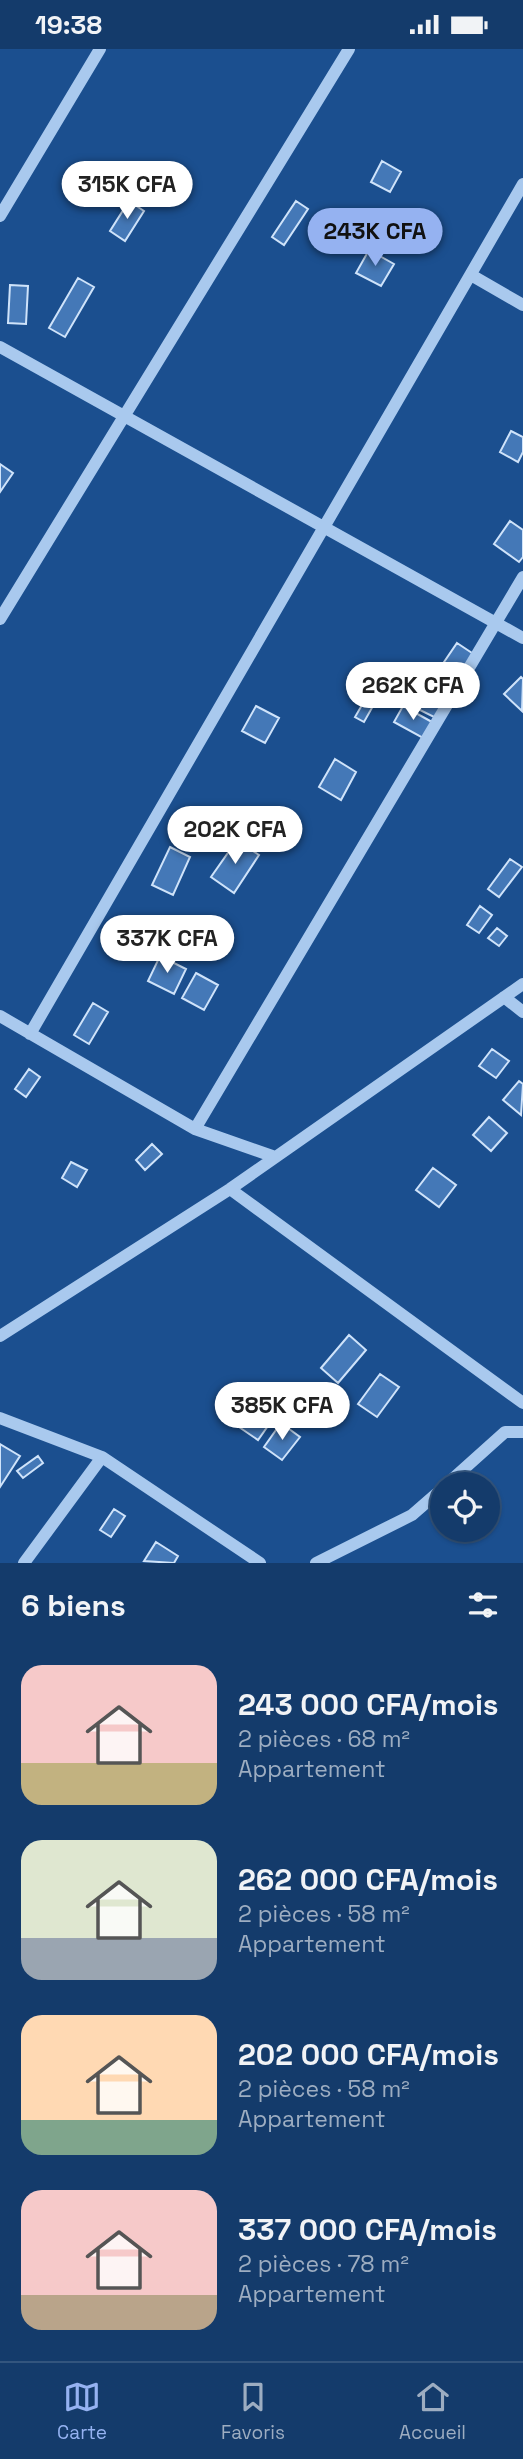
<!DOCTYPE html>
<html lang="fr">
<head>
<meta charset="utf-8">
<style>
	:root { --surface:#143b6b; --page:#1d4271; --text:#f1f3f6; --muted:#9dadc1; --line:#33557e; --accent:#95b2f1 }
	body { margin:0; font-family:"Space Grotesk",sans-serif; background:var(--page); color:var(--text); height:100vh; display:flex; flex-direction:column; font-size:26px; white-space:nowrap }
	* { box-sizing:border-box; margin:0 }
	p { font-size:23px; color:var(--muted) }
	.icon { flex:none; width:38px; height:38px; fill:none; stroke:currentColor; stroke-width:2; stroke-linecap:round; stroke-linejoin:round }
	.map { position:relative; height:1514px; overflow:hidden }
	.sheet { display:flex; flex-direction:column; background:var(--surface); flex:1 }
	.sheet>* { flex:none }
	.buttons { position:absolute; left:430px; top:1423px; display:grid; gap:14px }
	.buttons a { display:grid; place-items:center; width:70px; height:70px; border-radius:50%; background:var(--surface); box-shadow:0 2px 5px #0004,0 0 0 2px var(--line); font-size:35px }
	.price { position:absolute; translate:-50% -60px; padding:0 16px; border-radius:24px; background:#fff; color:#222; font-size:23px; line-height:46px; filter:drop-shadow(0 2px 4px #0008) }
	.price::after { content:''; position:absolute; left:50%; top:42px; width:21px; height:16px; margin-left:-10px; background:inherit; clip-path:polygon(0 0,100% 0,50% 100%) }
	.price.on { background:var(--accent); color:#111 }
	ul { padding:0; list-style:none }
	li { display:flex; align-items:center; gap:21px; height:175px; padding:0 21px }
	li span { display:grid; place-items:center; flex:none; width:196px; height:140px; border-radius:21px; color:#555 }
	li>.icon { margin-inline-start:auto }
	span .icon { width:84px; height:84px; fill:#fffc; stroke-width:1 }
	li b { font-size:30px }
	h2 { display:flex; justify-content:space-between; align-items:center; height:84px; padding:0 21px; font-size:30px }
	.status { display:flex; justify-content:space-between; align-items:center; height:49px; padding:0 35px; background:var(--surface); direction:ltr }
	.status svg { height:19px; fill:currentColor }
	.tabs { display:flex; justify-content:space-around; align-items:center; height:98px; border-top:2px solid var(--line); background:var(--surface); font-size:19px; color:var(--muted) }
	.tabs a { display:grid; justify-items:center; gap:4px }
	.tabs .on { color:var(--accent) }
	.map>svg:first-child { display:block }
	.building { fill:#4478b7; stroke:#cfe3fa; stroke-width:2 }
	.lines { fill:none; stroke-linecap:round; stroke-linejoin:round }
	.minor { stroke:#a9c9ee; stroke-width:12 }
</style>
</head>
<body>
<div class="status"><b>19:38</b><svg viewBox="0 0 49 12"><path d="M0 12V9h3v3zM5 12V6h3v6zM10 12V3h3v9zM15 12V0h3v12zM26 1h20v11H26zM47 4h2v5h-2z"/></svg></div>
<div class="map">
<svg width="523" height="1514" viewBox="0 0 523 1514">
	<rect width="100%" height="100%" fill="#1b4f8f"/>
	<path class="building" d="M 382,112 L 401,123 L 390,143 L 371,133 Z
		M 129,152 L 144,162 L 125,192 L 110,182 Z
		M 296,152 L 308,160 L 284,196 L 272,188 Z
		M 369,201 L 394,215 L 381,237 L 356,224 Z
		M 78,229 L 94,238 L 65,288 L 49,279 Z
		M 10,236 L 28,237 L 26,275 L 8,274 Z
		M 511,382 L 523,388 L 523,403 L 518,413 L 500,403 Z
		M 0,415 L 13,424 L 0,443 Z
		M 510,472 L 523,481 L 523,508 L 519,513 L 494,495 Z
		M 457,594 L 475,606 L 460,629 L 442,616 Z
		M 521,628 L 523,630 L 522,662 L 504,645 Z
		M 373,637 L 382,641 L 364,673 L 355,668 Z
		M 427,639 L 446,649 L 436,669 L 416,659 Z
		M 256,657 L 279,669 L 265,694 L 242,682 Z
		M 403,657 L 432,673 L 423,689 L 394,673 Z
		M 335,710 L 356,723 L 341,751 L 319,738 Z
		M 237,791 L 259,806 L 234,844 L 211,828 Z
		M 170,798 L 190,808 L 173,846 L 152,836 Z
		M 510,810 L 522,818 L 499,848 L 488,840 Z
		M 480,857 L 492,866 L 479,884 L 467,876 Z
		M 497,879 L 507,887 L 499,897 L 488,889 Z
		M 160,907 L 186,920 L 174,945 L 148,932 Z
		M 196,924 L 218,936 L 204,961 L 182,949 Z
		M 93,954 L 108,963 L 89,995 L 74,986 Z
		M 492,1000 L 509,1012 L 496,1029 L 479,1017 Z
		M 29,1020 L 40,1028 L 26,1048 L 15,1040 Z
		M 519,1032 L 523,1035 L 521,1066 L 503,1051 Z
		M 489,1068 L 507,1084 L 491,1102 L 473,1086 Z
		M 152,1095 L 162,1105 L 145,1121 L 136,1111 Z
		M 71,1113 L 87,1121 L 77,1138 L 62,1129 Z
		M 433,1119 L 456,1136 L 439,1158 L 416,1141 Z
		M 349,1286 L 366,1301 L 338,1334 L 321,1319 Z
		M 380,1325 L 399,1338 L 377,1368 L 358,1355 Z
		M 251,1361 L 270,1374 L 258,1391 L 239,1378 Z
		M 281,1374 L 300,1388 L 282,1411 L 264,1398 Z
		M 0,1395 L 20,1407 L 0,1438 Z
		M 38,1407 L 43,1414 L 23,1429 L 17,1422 Z
		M 114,1460 L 125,1467 L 111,1488 L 100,1481 Z
		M 156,1493 L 178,1507 L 174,1514 L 144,1512 Z"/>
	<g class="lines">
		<path class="minor" d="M 0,167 L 100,0
			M 471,226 L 523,256
			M 0,298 L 523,589
			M 0,570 L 349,0
			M 504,948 L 523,963
			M 0,967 L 195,1080 L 275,1108
			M 30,985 L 523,135
			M 195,1080 L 523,528
			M 230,1140 L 523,1354
			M 0,1287 L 230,1140 L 523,935
			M 0,1369 L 102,1408 L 260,1514
			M 447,1435 L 505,1383 L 523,1383
			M 24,1514 L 102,1408
			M 316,1514 L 412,1466 L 443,1439"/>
	</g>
</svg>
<div class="buttons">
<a><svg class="icon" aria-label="locate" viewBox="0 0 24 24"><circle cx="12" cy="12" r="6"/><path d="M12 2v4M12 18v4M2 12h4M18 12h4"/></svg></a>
</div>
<b class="price" style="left:127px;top:172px">315K CFA</b>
<b class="price on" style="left:375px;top:219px">243K CFA</b>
<b class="price" style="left:413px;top:673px">262K CFA</b>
<b class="price" style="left:235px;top:817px">202K CFA</b>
<b class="price" style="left:167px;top:926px">337K CFA</b>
<b class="price" style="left:282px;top:1393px">385K CFA</b>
</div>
<section class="sheet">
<h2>6 biens<svg class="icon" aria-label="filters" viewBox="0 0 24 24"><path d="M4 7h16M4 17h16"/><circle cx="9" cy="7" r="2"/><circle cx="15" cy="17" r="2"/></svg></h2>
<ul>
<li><span style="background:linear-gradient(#f6c9c9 70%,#c2b280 0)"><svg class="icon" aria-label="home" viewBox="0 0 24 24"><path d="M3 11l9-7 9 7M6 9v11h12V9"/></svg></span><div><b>243 000 CFA/mois</b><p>2 pièces · 68 m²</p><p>Appartement</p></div></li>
<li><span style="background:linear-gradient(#dfe7d0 70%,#9aa5b1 0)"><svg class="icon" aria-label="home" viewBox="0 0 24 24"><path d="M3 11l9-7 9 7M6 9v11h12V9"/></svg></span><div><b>262 000 CFA/mois</b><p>2 pièces · 58 m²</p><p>Appartement</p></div></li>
<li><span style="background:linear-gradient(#ffd9b3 75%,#7fa58c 0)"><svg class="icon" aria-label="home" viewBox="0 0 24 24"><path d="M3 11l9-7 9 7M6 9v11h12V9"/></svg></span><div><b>202 000 CFA/mois</b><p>2 pièces · 58 m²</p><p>Appartement</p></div></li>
<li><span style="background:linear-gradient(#f6c9c9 75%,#b9a48a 0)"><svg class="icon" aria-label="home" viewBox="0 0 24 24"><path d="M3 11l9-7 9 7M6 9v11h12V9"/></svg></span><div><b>337 000 CFA/mois</b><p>2 pièces · 78 m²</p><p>Appartement</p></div></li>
</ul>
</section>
<nav class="tabs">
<a class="on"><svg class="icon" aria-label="map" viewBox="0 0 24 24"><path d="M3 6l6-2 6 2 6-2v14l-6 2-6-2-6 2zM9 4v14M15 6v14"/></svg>Carte</a>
<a><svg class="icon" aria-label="saved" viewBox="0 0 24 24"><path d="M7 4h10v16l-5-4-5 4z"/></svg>Favoris</a>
<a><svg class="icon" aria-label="home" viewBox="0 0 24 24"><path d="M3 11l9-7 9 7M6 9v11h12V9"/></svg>Accueil</a>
</nav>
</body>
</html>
